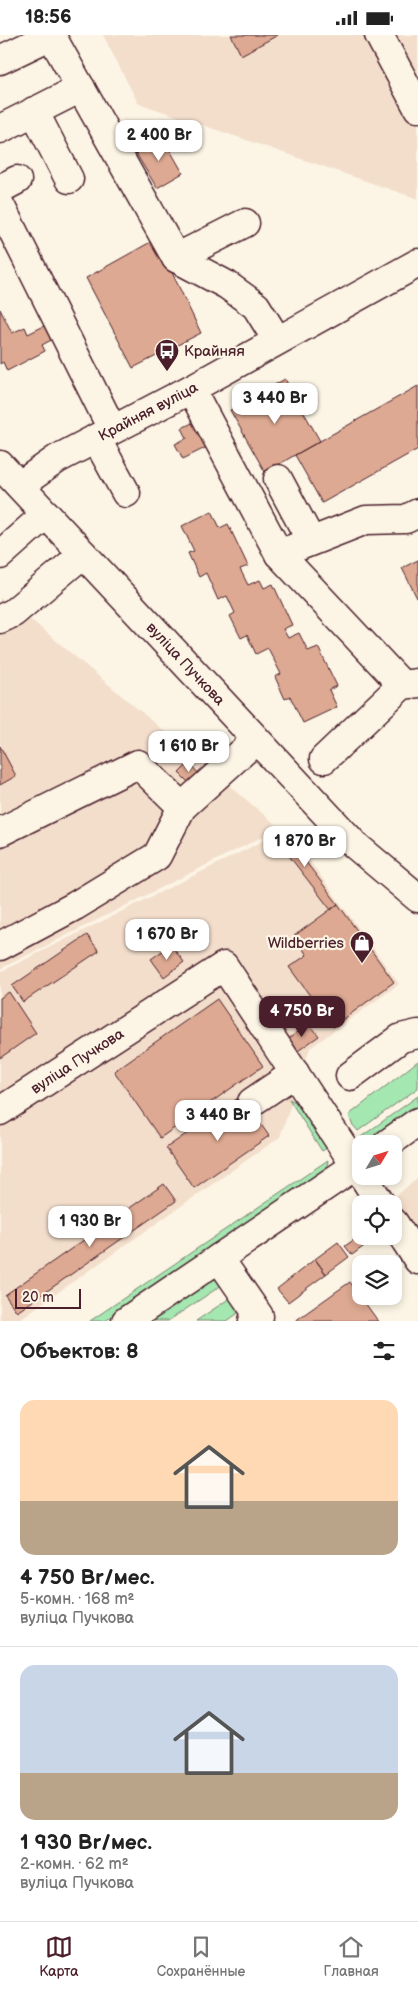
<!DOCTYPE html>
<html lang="ru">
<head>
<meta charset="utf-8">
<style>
	:root { --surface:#fff; --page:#f2f2f2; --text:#222; --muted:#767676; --line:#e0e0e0; --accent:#4a1f2b }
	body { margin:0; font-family:"Balsamiq Sans",sans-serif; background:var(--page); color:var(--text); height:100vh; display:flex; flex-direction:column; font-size:19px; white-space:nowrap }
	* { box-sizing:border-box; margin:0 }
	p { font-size:16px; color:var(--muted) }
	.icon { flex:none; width:28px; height:28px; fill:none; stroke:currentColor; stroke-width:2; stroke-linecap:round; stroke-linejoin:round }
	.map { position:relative; height:1286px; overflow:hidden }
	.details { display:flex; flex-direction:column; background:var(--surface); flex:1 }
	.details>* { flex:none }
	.needle { width:32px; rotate:52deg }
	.tools { position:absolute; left:352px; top:1100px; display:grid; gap:10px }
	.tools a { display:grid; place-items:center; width:50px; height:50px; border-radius:10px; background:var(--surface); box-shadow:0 2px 8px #0003; font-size:25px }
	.scale { position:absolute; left:15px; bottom:12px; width:66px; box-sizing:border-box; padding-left:5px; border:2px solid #4a1f2b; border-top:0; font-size:14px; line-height:18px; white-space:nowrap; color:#4a1f2b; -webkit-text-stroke:4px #fcf5e5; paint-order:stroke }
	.price { position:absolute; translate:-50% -42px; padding:0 11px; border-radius:10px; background:#fff; color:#222; font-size:16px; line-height:32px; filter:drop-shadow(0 1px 2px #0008) }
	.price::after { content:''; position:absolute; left:50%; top:30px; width:15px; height:11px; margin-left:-8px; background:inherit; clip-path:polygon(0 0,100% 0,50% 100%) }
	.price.active { background:var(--accent); color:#fff }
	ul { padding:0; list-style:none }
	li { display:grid; align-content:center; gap:10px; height:265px; padding:0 20px }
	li+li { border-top:1px solid var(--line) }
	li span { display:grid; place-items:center; height:155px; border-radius:15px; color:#555 }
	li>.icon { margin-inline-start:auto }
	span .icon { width:90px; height:90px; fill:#fffc; stroke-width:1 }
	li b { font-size:21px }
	h2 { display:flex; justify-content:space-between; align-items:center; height:60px; padding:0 20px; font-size:21px }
	.status { display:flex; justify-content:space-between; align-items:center; height:35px; padding:0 25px; background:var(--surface); direction:ltr }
	.status svg { height:14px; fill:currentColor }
	.tabs { display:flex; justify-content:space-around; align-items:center; height:70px; border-top:1px solid var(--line); background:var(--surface); font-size:14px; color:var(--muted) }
	.tabs a { display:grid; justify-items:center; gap:2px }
	.tabs .active { color:var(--accent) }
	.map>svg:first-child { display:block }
	.built { fill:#f3decc }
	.green { fill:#a4e7b1; stroke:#77836e }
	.building { fill:#dda992; stroke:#4a1f2b }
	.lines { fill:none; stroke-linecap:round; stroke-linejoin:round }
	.minor-casing { stroke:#4a1f2b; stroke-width:31 }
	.path { stroke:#4a1f2b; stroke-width:3; stroke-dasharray:5 4; stroke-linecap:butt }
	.minor { stroke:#fcf5e5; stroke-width:28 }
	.labels { text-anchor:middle; stroke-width:4.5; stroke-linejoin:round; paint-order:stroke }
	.poi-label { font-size:15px; fill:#4a1f2b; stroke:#fcf5e5; text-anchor:start }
	.street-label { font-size:15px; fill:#4a1f2b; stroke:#fcf5e5 }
</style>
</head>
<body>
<div class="status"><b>18:56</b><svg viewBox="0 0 49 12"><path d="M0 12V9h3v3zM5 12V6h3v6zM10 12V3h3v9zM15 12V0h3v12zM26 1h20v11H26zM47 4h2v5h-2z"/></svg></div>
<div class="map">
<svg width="418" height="1286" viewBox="0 0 418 1286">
	<rect width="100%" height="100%" fill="#fcf5e5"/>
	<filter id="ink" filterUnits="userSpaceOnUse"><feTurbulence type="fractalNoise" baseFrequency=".02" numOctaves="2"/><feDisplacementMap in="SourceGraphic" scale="10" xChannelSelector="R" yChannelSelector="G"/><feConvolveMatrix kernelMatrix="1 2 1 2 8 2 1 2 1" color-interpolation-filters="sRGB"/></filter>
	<g filter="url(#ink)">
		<path class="built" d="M 103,0 L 418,0 L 418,164 L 138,68 Z
			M 0,563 L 35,588 L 280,793 L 0,934 Z
			M 285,792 L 399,949 L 310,1013 L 280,1102 L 17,1286 L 0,1286 L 0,937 L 263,806 Z
			M 418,1142 L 418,1211 L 394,1174 L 394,1169 L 389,1167 Z"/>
		<path class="green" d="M 418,1026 L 418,1053 L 358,1096 L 352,1089 L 349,1080 Z
			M 418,1061 L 418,1072 L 378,1101 C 372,1105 367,1106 361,1102 Z
			M 289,1064 L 300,1069 L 330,1111 L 322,1116 Z
			M 328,1125 L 327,1131 L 322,1138 L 105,1286 L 90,1286 Z
			M 210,1244 L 215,1244 L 225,1248 L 168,1286 L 148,1286 Z
			M 233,1261 L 238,1272 L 237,1279 L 227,1286 L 196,1286 Z"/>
		<path class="building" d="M 231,0 L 278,0 L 241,20 Z
			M 162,101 L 183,138 L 157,153 L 135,117 Z
			M 156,204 L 201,298 L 133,333 L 86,243 Z
			M 0,274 L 12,298 L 25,292 L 28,299 L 46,290 L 53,304 L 42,310 L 45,316 L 7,336 L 3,327 L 0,329 Z
			M 285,344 L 320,406 L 265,437 L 230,375 Z
			M 418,351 L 418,414 L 322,468 L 295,420 Z
			M 194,387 L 207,412 L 183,424 L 175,409 L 187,403 L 182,393 Z
			M 212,476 L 220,493 L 228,489 L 248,531 L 240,534 L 248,550 L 260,545 L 264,553 L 273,549 L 292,590 L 283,594 L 288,603 L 299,598 L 308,616 L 318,612 L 337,651 L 329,655 L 337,672 L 303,688 L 290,661 L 285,664 L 275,642 L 281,639 L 268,613 L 256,619 L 247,600 L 241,603 L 230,581 L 235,578 L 227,561 L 218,565 L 206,538 L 199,542 L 188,518 L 194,516 L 182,491 Z
			M 418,525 L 418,565 L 402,533 Z
			M 0,711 L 16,741 L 0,750 Z
			M 189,728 L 199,739 L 189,748 L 179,738 Z
			M 280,793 L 338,869 L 331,875 L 272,799 Z
			M 338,869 L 394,947 L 333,992 L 289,932 L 307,920 L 294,901 Z
			M 87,900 L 99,916 L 23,967 L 12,951 Z
			M 171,910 L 184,927 L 164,942 L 151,924 Z
			M 9,957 L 36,998 L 0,1023 L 0,963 Z
			M 217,964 L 263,1031 L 160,1103 L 114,1036 Z
			M 309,988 L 319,1001 L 295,1018 L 286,1006 Z
			M 241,1061 L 269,1101 L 194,1153 L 166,1113 Z
			M 164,1149 L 176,1166 L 17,1277 L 5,1260 Z
			M 361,1200 L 361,1201 L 378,1201 L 352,1220 L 345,1211 Z
			M 338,1207 L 349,1222 L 326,1239 L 315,1224 Z
			M 315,1224 L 326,1239 L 288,1267 L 277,1254 Z
			M 350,1247 L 378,1286 L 295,1286 L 337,1256 Z"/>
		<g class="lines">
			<defs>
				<g id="minor">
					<path d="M 51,0 L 176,223 L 227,250 L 256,271 L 277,305"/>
					<path d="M 379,0 L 418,73"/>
					<path d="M 0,25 L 52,0"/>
					<path d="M 34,76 L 69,144"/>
					<path d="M 0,94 L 81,53"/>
					<path d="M 0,154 L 17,145"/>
					<path d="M 0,170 L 112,394"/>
					<path d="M 176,223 L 245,188"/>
					<path d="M 191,354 L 279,519 L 402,650"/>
					<path d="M 96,403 L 126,458"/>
					<path id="s1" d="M 0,430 L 355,810 L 418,863"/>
					<path d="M 278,444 L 311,506"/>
					<path id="s2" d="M 20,450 L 57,424 L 191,354 L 418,228"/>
					<path d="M 279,519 L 366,485 L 406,484 L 418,478"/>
					<path d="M 0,520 L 46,479"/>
					<path d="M 0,584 L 13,578 L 83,519"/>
					<path d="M 324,724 L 402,650 L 418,648"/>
					<path d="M 0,797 L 138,729 L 182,772"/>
					<path d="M 0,911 L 75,871 L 157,821 L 182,772 L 256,705"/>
					<path d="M 350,1041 L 401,1003 L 418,999"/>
					<path d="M 252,1067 L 295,1038"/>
					<path id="s3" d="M 0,1076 L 224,931 L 361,1139"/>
					<path d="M 387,1109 L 418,1087"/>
					<path d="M 363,1141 L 381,1169"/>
					<path d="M 394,1188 L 418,1225"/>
					<path d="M 219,1223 L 259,1281 L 253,1286"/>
					<path d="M 126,1286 L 361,1127"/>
				</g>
			</defs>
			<use href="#minor" class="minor-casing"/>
			<path class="path" d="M 394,1137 L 401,1131"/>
			<use href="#minor" class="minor"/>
		</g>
	</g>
	<defs>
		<symbol id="bus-pin" viewBox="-11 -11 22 30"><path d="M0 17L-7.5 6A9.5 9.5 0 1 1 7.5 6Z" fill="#4a1f2b" stroke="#fcf5e5"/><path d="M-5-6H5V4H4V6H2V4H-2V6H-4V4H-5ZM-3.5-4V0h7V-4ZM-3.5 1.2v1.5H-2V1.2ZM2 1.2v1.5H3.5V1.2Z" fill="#fff"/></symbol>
		<symbol id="shop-pin" viewBox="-11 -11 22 30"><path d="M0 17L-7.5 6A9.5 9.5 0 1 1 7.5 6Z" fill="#4a1f2b" stroke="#fcf5e5"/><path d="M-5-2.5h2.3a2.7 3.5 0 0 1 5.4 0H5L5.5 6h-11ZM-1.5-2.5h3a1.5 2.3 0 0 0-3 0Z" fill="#fff"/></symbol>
	</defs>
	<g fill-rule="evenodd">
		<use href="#bus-pin" x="153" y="302" width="28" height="38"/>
		<use href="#shop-pin" x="348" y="894" width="28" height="38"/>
	</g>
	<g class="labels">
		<g class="poi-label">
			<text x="184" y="321">Крайняя</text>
			<text x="344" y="913" text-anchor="end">Wildberries</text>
		</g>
		<g class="street-label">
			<text dy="5" stroke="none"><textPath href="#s2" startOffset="148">Крайняя вуліца</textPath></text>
			<text dy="5" stroke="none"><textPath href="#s1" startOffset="272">вуліца Пучкова</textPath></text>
			<text dy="5" stroke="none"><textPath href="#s3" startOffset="92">вуліца Пучкова</textPath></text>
		</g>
	</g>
</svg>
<div class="tools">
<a><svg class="needle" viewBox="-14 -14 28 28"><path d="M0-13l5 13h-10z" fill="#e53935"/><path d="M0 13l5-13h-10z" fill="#767676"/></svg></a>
<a><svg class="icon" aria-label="locate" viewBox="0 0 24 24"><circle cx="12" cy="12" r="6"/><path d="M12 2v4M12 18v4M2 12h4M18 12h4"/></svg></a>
<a><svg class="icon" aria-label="layers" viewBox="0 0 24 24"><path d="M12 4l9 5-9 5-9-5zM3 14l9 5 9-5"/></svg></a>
</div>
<div class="scale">20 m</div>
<b class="price" style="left:159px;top:127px">2 400 Br</b>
<b class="price" style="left:275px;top:390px">3 440 Br</b>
<b class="price" style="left:189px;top:738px">1 610 Br</b>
<b class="price" style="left:305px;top:833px">1 870 Br</b>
<b class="price" style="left:167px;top:926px">1 670 Br</b>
<b class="price active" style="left:302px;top:1003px">4 750 Br</b>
<b class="price" style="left:218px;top:1107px">3 440 Br</b>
<b class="price" style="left:90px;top:1213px">1 930 Br</b>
</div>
<section class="details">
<h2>Объектов: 8<svg class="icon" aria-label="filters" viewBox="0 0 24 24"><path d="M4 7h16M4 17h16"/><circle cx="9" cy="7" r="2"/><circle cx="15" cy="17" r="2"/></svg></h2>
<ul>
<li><span style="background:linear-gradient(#ffd9b3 65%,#b9a48a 0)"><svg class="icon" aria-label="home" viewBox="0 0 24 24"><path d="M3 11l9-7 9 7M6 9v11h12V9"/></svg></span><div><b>4 750 Br/мес.</b><p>5-комн. · 168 m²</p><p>вуліца Пучкова</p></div></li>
<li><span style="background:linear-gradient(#c9d6e8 70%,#b9a48a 0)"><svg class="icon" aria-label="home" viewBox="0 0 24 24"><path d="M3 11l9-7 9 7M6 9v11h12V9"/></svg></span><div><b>1 930 Br/мес.</b><p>2-комн. · 62 m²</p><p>вуліца Пучкова</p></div></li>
</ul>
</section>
<nav class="tabs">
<a class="active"><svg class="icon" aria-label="map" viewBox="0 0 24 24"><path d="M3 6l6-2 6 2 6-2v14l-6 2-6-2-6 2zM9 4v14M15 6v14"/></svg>Карта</a>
<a><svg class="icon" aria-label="saved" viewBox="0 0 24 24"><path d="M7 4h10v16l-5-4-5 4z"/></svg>Сохранённые</a>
<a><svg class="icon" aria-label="home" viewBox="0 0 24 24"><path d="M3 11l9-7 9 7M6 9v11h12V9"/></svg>Главная</a>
</nav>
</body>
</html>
